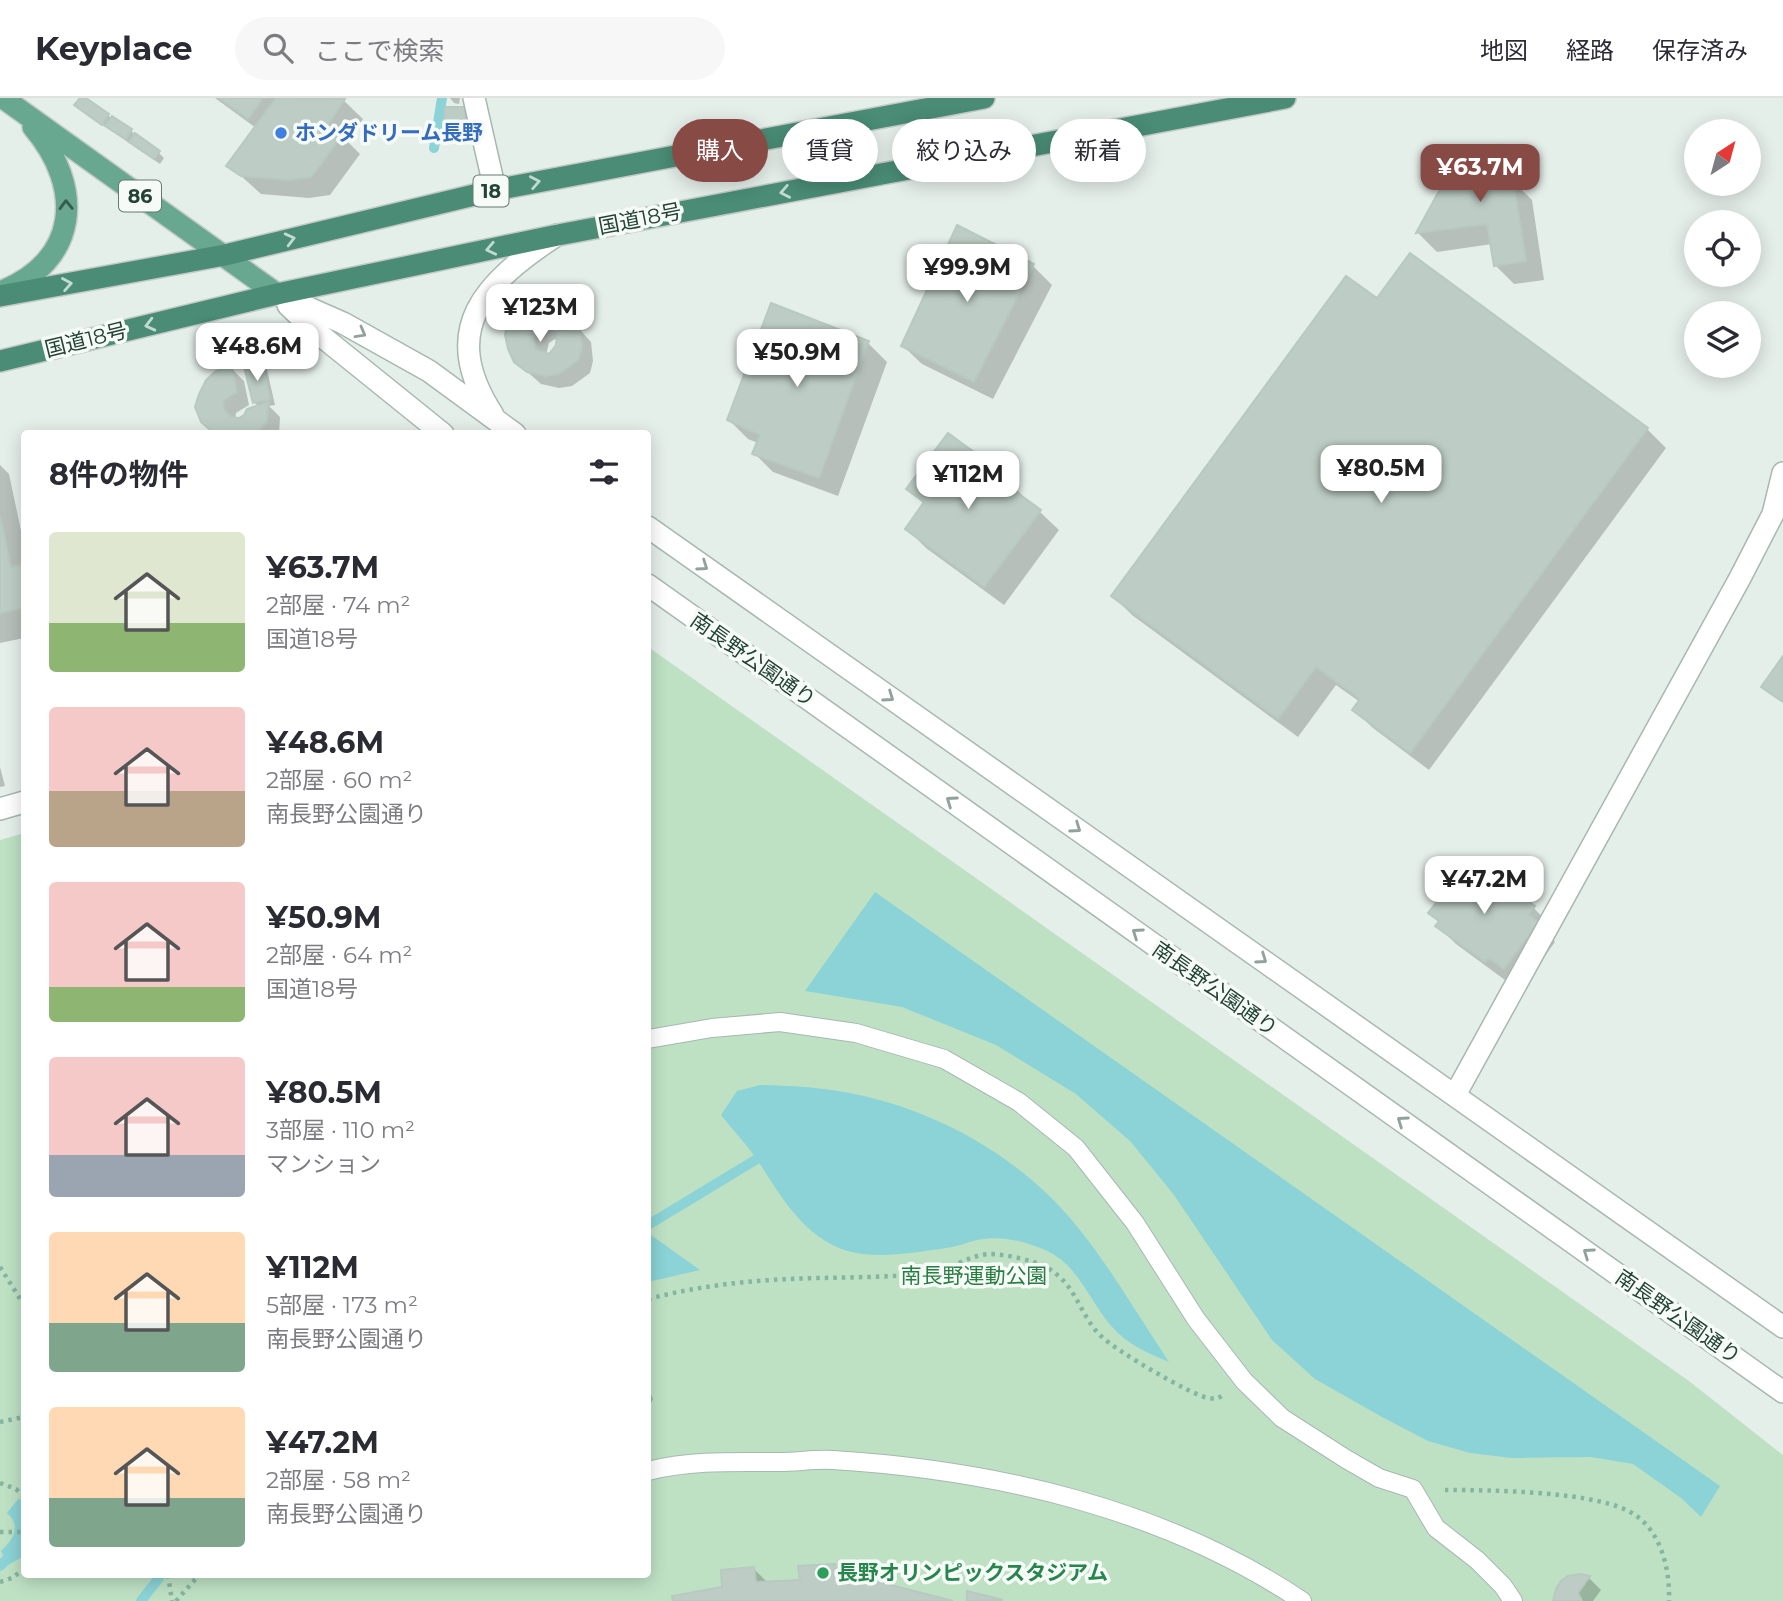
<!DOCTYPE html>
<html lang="ja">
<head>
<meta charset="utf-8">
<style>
	:root { --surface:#fff; --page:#f7f7f7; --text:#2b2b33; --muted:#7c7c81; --line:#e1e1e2; --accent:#884a44 }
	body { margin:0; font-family:Montserrat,"Noto Sans JP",sans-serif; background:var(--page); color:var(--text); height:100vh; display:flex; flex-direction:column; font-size:26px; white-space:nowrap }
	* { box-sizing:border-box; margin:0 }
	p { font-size:23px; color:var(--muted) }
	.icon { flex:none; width:38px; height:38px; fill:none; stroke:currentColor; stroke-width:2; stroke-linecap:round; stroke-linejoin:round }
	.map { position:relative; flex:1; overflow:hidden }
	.details { position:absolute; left:21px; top:332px; width:630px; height:1148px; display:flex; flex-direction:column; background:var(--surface); border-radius:7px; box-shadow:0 4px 18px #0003 }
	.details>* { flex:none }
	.top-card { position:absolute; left:672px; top:21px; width:665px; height:63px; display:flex; gap:14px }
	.needle { width:46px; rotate:36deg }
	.tools { position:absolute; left:1684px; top:21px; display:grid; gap:14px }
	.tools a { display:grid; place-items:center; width:77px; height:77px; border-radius:50%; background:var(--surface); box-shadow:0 4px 18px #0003; font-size:35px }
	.price { position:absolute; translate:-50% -60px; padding:0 16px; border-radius:14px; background:#fff; color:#222; font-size:23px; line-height:46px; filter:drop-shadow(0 2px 4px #0008) }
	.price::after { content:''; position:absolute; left:50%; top:42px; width:21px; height:16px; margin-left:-10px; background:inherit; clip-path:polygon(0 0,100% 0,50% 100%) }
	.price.on { background:var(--accent); color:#fff }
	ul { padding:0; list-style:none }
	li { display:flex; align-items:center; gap:21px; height:175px; padding:0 28px }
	li span { display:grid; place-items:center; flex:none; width:196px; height:140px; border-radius:7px; color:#555 }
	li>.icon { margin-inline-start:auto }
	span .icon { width:84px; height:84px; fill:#fffc; stroke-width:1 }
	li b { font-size:30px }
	h2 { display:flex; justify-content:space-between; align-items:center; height:84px; padding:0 28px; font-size:30px }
	.tag { padding:0 24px; border-radius:32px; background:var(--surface); box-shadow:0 4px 18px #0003; font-size:24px; line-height:63px }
	.tag.on { background:var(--accent); color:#fff }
	header { display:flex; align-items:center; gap:42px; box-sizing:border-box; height:98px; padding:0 35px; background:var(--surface); border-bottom:2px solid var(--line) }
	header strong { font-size:33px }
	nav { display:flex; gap:38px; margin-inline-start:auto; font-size:24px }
	.search { width:490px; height:63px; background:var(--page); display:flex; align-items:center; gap:18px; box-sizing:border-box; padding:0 24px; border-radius:38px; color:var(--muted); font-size:26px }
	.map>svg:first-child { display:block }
	.green { fill:#bee1c4 }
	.water { fill:#8bd3d6 }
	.shadow { fill:#0003; fill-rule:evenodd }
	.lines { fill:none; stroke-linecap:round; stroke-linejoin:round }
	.stream { stroke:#8bd3d6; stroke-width:10 }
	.building { fill:#bdcdc5; stroke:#b7c9c0; stroke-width:2 }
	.service-casing { stroke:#a7b8b1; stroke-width:20 }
	.minor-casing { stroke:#a7b8b1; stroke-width:24 }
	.tertiary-casing { stroke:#a7b8b1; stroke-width:24 }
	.primary-casing { stroke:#c1cac7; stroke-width:24 }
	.trunk-casing { stroke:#c1cac7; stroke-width:24 }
	.path { stroke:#84b5a0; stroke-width:4.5; stroke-dasharray:3.5 5; stroke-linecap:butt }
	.service { stroke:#fff; stroke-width:18 }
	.minor { stroke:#fff; stroke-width:21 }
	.tertiary { stroke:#fff; stroke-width:21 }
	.primary { stroke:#68a790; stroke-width:21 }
	.trunk { stroke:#4a8c76; stroke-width:21 }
	.oneway { stroke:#c3dad1 }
	.oneway2 { stroke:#345c4d }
	.oneway3 { stroke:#91a19b }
	.shop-dot { fill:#3f7fe0; stroke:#f7fbf8; stroke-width:2.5 }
	.leisure-dot { fill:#2e9e5b; stroke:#f7fbf8; stroke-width:2.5 }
	.labels { text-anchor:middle; stroke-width:7; stroke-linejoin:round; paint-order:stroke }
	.shield { fill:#f7fbf8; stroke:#637a71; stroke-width:2 }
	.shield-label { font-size:19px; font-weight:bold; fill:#234337 }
	.shop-label { font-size:21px; font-weight:bold; fill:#366cbe; stroke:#f7fbf8; text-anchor:start }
	.street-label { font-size:21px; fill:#234337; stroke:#f7fbf8 }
	.park-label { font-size:21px; fill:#2a7d42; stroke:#f7fbf8 }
	.leisure-label { font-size:21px; font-weight:bold; fill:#27864d; stroke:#f7fbf8; text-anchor:start }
</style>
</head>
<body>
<header>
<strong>Keyplace</strong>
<div class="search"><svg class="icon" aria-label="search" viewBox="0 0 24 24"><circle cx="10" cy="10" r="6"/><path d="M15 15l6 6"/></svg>ここで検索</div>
<nav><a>地図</a><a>経路</a><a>保存済み</a></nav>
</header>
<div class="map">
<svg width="1783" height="1503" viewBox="0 0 1783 1503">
	<rect width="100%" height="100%" fill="#e5efea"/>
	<path class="green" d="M 651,551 L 1689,1283 L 1783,1357 L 1783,1503 L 0,1503 L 0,742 L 24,735 L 24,1477 L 648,1477 L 648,553 Z"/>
	<path class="water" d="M 875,794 L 1720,1388 L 1701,1419 L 1681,1400 L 1633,1366 L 1591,1359 L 1512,1360 L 1470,1355 L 1428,1343 L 1382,1319 L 1315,1281 L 1272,1242 L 1174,1097 L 1131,1044 L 1076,996 L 996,947 L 902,909 L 805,893 Z
		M 760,987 C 781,988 803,988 824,991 C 913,1002 1001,1045 1062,1111 C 1103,1156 1135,1213 1169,1264 C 1150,1256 1133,1249 1118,1235 C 1091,1210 1081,1167 1045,1152 C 1023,1143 1001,1137 977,1142 C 967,1144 957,1149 946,1150 C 918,1154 884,1160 856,1155 C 807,1145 783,1101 758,1063 C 747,1047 733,1032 721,1017 L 737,993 Z
		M 648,1135 L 700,1172 L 648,1184 Z
		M 19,1400 L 24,1407 L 24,1458 L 8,1467 L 1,1453 C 13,1442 22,1428 7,1415 Z"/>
	<path class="shadow" d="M 82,0 L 131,33 L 159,55 L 164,60 L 160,66 L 82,13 Z
		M 215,0 L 341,0 L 363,21 L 348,44 L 360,56 L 330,97 L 309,100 L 261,96 L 229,67 L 256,30 Z
		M 450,0 L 460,0 L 459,6 L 454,5 Z
		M 465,11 L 471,17 L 470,39 L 452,38 L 446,32 Z
		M 1498,49 L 1517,68 L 1519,89 L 1532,102 L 1544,182 L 1514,186 L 1495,167 L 1492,146 L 1437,154 L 1418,135 L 1462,54 Z
		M 958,129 L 1033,168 L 1052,187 L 993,301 L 922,266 L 903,248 Z
		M 1378,203 L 1647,331 L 1666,350 L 1429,672 L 1373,630 L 1354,612 L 1360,604 L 1336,587 L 1298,639 L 1132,517 L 1113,498 Z
		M 535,207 L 548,219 L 557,235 L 579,231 L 591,244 L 593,263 L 590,275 L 572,288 L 559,290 L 541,286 L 515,263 ZM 558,239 L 558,248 L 549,258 L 546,257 L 549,245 Z
		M 868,245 L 887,264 L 838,398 L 773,374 L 754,355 L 758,345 L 748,341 L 729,322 Z
		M 261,267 L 267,272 L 275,307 L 269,308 L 280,319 L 279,336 L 216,336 L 203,323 L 232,271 L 244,283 L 249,307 L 236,315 L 235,321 L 239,322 L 259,309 L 254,304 Z
		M 948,337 L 1003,378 L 1022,397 L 1020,399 L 1040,414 L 1059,432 L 1004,507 L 926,450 L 907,431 L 925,407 L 909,391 Z
		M 0,367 L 9,376 L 24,447 L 24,540 L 0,545 Z
		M 0,669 L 5,688 L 0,689 Z
		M 1463,771 L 1483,786 L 1508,785 L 1552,828 L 1547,836 L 1555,844 L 1523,888 L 1508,877 L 1505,882 L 1456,846 L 1437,827 L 1440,824 L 1431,815 Z
		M 648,1290 L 653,1301 L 648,1311 Z
		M 834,1468 L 850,1484 L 945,1503 L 674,1503 L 724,1491 L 753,1470 L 768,1485 L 802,1484 Z
		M 1580,1478 L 1589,1480 L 1601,1492 L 1593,1503 L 1555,1503 Z"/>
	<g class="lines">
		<path class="stream" d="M 434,50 L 442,0
			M 648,1127 L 757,1061
			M 0,1468 L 6,1462
			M 141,1503 L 159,1480"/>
	</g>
	<path class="building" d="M 80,0 L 86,0 L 109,16 L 102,27 L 74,7 Z
		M 219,0 L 263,0 L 248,21 Z
		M 276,0 L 345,1 L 328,27 L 343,36 L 311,79 L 289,82 L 241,78 L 226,68 Z
		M 445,9 L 465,9 L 465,34 L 444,33 Z
		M 112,18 L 132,31 L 126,41 L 105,28 Z
		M 135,35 L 160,53 L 154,61 L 129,44 Z
		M 1498,47 L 1503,83 L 1513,81 L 1526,163 L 1494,168 L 1487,126 L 1416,135 L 1461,53 Z
		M 957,127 L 1034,166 L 974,284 L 901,248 Z
		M 1410,155 L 1648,330 L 1410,655 L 1352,612 L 1360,601 L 1316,569 L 1278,621 L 1111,498 L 1346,178 L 1377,200 Z
		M 536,205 L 548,226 L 537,233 L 534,241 L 536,251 L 549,256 L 556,247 L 557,233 L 580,229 L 582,250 L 578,262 L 559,276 L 545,278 L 527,274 L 514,264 L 508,251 L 505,237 L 508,222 L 522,208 Z
		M 771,205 L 869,243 L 819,380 L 752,356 L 760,337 L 727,322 Z
		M 262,265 L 270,301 L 253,305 L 244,269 Z
		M 232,269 L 237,294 L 224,302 L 223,309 L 226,314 L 231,319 L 239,320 L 244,317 L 247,311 L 268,304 L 267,324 L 260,331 L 251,336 L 219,336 L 210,332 L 201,324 L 195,309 L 199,296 L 206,282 L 216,273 Z
		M 948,335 L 1004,376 L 1000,382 L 1041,412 L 984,489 L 905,431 L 924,404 L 906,391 Z
		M 0,419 L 11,469 L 24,466 L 24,510 L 0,515 Z
		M 1783,558 L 1783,604 L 1761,589 Z
		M 1463,769 L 1466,771 L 1463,775 L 1469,780 L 1472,776 L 1483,784 L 1489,775 L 1500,783 L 1503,779 L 1510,784 L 1507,788 L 1535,808 L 1529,817 L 1538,824 L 1504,871 L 1489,860 L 1485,864 L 1435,828 L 1439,823 L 1428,815 L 1438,802 L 1434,798 L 1445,782 L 1450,785 Z
		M 835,1466 L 837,1481 L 883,1485 L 953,1503 L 673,1503 L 672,1498 L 722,1489 L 721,1472 L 754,1469 L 756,1484 L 800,1482 L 798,1468 Z
		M 1580,1476 L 1590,1478 L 1578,1495 L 1582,1503 L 1553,1503 L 1556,1491 L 1561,1483 L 1568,1478 Z
		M 967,1493 L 1003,1502 L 967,1503 Z"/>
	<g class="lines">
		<defs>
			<path id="service" d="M 648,941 L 712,930 L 780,924 L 856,935 L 944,961 L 1019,1004 L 1076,1050 L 1135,1125 L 1196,1221 L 1244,1283 L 1282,1320 L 1346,1361 L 1379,1380 L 1413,1391 L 1436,1430 L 1477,1462 L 1503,1488 L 1513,1503
				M 648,1373 C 691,1362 736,1364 780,1364 C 797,1364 815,1361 833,1362 C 996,1372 1165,1411 1302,1503"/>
			<path id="minor" d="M 474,0 L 495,92
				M 0,711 L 24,704
				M 1455,997 L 1740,480 L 1773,416 L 1783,375"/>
			<path id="tertiary" d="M 277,196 L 343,225 L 429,273 L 515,336
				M 288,207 L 314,232 L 443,336
				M 493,317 C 437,231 485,184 557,137
				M 648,429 L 1783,1229
				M 648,487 L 1783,1294"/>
			<path id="primary" d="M 3,0 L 277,196
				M 0,194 C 80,163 84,89 33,29"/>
			<path id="trunk" d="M 0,198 L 225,157 L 495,92 L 984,0
				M 0,263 L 277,196 L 558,137 L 1285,0"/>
		</defs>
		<use href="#service" class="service-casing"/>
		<use href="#minor" class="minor-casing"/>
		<use href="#tertiary" class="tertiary-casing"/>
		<use href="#primary" class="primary-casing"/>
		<use href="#trunk" class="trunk-casing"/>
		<path class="path" d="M 0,1169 L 24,1207
			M 648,1201 C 694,1189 742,1183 790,1181 C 834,1179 879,1180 923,1176 C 947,1174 968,1157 989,1156 C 1005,1156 1032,1162 1046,1169 C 1078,1187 1079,1218 1102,1239 C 1115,1252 1191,1297 1208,1300 C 1214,1301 1218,1301 1223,1297
			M 0,1324 L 24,1319
			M 0,1385 L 16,1391 L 24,1399
			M 1445,1392 C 1489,1392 1602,1393 1635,1417 C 1662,1435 1670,1473 1669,1503
			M 0,1434 L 24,1434
			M 168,1477 L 172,1503
			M 0,1484 L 12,1480 L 24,1471
			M 176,1503 L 199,1477"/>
		<use href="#service" class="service"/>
		<use href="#minor" class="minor"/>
		<use href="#tertiary" class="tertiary"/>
		<use href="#primary" class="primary"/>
		<use href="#trunk" class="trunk"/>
	</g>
	<defs><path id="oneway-chevron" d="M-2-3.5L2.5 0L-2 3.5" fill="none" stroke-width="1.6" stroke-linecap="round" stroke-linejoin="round" transform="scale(1.75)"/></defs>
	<g class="oneway">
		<use href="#oneway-chevron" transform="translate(535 84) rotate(-11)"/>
		<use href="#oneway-chevron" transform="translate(785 94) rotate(169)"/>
		<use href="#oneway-chevron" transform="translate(290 141) rotate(-14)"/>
		<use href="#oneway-chevron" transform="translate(491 151) rotate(168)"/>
		<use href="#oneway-chevron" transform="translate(67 186) rotate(-10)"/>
		<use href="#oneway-chevron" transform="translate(150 227) rotate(166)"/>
	</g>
	<use class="oneway2" href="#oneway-chevron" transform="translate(66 107) rotate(-91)"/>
	<g class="oneway3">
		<use href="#oneway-chevron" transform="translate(361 235) rotate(29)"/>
		<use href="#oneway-chevron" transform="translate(703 468) rotate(35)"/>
		<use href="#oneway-chevron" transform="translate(889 599) rotate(35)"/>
		<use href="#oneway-chevron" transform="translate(951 703) rotate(-145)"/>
		<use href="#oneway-chevron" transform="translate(1076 730) rotate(35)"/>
		<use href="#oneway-chevron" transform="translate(1137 835) rotate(-145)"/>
		<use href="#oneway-chevron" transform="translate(1262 861) rotate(35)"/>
		<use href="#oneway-chevron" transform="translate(1402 1023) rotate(-145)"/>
		<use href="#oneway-chevron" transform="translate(1588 1155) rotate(-145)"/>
	</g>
	<circle class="shop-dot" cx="281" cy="35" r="7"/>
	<circle class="leisure-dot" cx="823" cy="1475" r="7"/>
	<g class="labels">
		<g class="shield">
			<rect x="473.5" y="77.5" width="35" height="31" rx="5"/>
			<rect x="119" y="82.5" width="42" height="31" rx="5"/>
		</g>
		<g class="shield-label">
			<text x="491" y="100">18</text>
			<text x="140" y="105">86</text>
		</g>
		<g class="shop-label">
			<text x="295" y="42">ホンダドリーム長野</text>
		</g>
		<g class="street-label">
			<text transform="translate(640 121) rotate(-11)" y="7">国道18号</text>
			<text transform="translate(86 242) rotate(-14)" y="7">国道18号</text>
			<text transform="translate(753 562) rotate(35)" y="7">南長野公園通り</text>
			<text transform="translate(1215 891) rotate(35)" y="7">南長野公園通り</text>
			<text transform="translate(1678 1219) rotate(35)" y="7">南長野公園通り</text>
		</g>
		<g class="park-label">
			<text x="974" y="1185">南長野運動公園</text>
		</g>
		<g class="leisure-label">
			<text x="837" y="1482">長野オリンピックスタジアム</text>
		</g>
	</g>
</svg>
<div class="tools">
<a><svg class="needle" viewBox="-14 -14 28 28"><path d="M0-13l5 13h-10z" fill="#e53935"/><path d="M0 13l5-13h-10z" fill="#7c7c81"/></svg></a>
<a><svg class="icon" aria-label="locate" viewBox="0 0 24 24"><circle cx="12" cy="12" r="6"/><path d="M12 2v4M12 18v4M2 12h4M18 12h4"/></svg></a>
<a><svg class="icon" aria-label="layers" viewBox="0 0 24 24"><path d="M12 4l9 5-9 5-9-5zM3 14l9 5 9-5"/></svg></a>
</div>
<b class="price on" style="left:1480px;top:106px">¥63.7M</b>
<b class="price" style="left:967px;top:206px">¥99.9M</b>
<b class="price" style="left:540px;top:246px">¥123M</b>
<b class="price" style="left:257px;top:285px">¥48.6M</b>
<b class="price" style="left:797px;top:291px">¥50.9M</b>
<b class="price" style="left:1381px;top:407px">¥80.5M</b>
<b class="price" style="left:968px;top:413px">¥112M</b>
<b class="price" style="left:1484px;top:818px">¥47.2M</b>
<div class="top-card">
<a class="tag on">購入</a>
<a class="tag">賃貸</a>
<a class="tag">絞り込み</a>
<a class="tag">新着</a>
</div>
<section class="details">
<h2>8件の物件<svg class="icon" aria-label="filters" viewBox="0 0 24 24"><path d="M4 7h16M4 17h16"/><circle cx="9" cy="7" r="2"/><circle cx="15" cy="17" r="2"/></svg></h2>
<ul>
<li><span style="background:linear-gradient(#dfe7d0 65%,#8fb573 0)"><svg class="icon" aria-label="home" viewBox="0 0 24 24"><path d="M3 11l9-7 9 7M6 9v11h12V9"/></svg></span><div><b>¥63.7M</b><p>2部屋 · 74 m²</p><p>国道18号</p></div></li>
<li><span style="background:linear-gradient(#f6c9c9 60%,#b9a48a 0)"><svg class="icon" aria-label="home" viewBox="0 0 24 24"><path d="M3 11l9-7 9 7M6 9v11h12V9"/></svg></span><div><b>¥48.6M</b><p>2部屋 · 60 m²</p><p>南長野公園通り</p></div></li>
<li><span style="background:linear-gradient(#f6c9c9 75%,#8fb573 0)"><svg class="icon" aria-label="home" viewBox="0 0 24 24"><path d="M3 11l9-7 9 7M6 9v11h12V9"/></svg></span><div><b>¥50.9M</b><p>2部屋 · 64 m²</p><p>国道18号</p></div></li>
<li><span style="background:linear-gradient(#f6c9c9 70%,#9aa5b1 0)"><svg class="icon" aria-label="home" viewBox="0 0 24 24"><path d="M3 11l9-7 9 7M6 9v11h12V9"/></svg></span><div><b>¥80.5M</b><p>3部屋 · 110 m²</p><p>マンション</p></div></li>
<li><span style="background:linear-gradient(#ffd9b3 65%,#7fa58c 0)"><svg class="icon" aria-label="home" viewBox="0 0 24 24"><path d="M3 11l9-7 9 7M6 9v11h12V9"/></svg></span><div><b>¥112M</b><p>5部屋 · 173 m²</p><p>南長野公園通り</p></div></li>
<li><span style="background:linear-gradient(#ffd9b3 65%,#7fa58c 0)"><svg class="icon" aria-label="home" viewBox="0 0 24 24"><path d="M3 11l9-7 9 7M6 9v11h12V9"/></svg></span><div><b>¥47.2M</b><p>2部屋 · 58 m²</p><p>南長野公園通り</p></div></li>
</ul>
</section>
</div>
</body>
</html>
